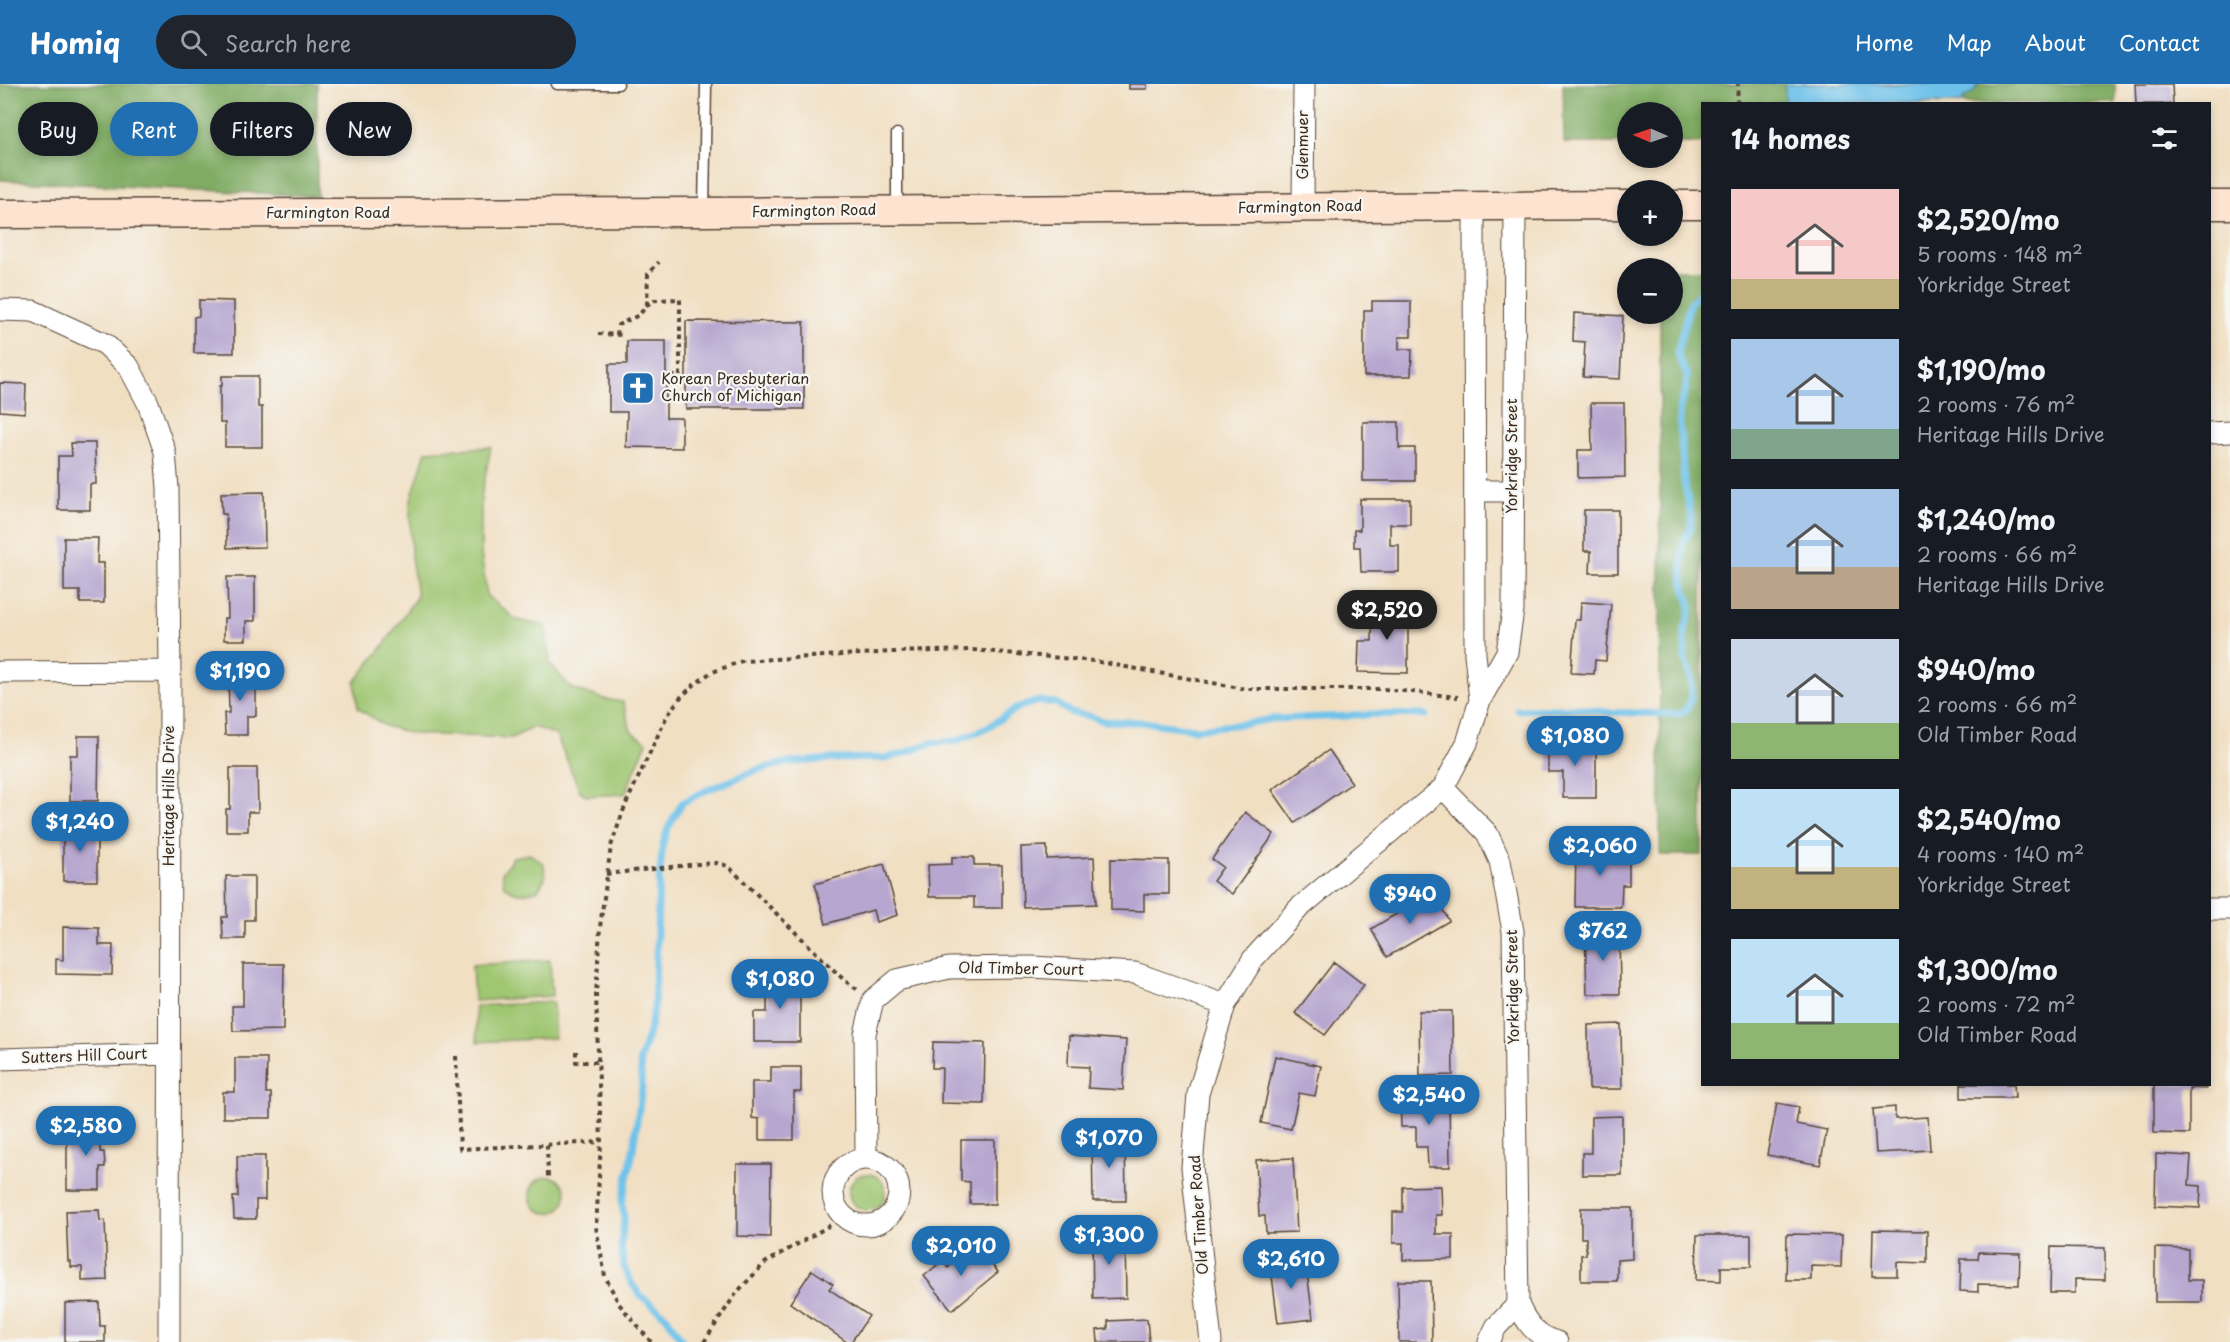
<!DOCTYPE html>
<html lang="en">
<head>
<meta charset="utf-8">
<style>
	:root { --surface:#171b24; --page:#20242c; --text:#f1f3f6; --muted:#9ea1a6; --accent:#1f6fb2 }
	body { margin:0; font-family:"Playpen Sans",sans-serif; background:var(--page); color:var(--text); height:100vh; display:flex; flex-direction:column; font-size:22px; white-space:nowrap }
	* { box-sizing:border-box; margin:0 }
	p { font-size:20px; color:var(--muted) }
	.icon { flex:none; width:33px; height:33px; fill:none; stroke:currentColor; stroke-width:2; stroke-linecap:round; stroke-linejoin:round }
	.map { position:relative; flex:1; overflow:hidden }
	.details { position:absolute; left:1701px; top:18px; width:510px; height:984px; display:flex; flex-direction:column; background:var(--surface); border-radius:0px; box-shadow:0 3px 9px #0003 }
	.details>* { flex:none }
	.guide { position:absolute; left:18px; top:18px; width:570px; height:54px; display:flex; gap:12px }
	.needle { width:39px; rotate:272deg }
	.controls { position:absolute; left:1617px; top:18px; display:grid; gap:12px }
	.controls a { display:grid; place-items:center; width:66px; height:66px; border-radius:50%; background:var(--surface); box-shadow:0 3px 9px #0003; font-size:30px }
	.price { position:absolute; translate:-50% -51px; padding:0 14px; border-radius:21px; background:var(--accent); color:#fff; font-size:20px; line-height:39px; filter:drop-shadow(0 2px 3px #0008) }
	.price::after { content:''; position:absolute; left:50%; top:36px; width:18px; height:14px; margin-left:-9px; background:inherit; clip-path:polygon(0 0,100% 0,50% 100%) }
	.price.on { background:#222; color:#fff }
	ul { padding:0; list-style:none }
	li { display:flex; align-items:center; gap:18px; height:150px; padding:0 30px }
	li span { display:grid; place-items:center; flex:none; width:168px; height:120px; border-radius:0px; color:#555 }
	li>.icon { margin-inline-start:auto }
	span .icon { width:72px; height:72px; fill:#fffc; stroke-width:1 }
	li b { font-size:26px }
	h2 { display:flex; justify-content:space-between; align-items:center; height:72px; padding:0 30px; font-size:26px }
	.tag { padding:0 21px; border-radius:27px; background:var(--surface); box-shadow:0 3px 9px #0003; font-size:21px; line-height:54px }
	.tag.on { background:var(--accent); color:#fff }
	header { display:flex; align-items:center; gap:36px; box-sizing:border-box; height:84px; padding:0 30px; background:var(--accent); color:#fff }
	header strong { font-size:28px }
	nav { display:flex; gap:33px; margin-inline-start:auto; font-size:21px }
	.search { width:420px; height:54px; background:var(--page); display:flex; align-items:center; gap:15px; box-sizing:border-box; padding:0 21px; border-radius:33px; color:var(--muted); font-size:22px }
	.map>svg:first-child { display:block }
	.green { fill:#9fc671; stroke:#6d7848; stroke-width:1.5 }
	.forest { fill:#7fab63; stroke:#5d6a40; stroke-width:1.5 }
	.water { fill:#6ec2ea; stroke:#547684; stroke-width:1.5 }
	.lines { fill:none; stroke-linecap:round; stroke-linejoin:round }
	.stream { stroke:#6ec2ea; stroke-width:7 }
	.building { fill:#b7a7d0 }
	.lane-casing { stroke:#564537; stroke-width:13 }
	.street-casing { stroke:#564537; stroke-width:23 }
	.secondary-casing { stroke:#564537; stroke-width:31 }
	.path { stroke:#564537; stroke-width:4; stroke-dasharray:4.5 4.5; stroke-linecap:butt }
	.lane { stroke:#fff; stroke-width:10 }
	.street { stroke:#fff; stroke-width:21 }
	.secondary { stroke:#fde4d1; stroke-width:28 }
	.labels { text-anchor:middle; stroke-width:4.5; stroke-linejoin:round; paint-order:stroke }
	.street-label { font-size:15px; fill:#3b2a1e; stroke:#f6f6f2 }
	.poi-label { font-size:15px; fill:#3b2a1e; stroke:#f6f6f2; text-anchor:start }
</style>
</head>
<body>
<header>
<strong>Homiq</strong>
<div class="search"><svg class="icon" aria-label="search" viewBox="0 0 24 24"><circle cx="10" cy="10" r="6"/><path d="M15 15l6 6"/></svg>Search here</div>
<nav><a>Home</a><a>Map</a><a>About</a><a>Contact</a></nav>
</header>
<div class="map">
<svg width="2230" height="1258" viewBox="0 0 2230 1258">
	<rect width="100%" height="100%" fill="#f6f6f2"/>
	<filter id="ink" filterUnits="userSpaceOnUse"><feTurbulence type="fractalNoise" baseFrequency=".0167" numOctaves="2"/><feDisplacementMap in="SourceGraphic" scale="12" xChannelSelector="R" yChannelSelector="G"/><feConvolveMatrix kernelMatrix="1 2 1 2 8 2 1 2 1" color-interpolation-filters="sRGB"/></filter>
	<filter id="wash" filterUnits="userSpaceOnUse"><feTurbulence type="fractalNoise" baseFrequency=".008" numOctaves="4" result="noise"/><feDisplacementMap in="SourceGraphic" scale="24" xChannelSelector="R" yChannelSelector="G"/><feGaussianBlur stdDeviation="1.35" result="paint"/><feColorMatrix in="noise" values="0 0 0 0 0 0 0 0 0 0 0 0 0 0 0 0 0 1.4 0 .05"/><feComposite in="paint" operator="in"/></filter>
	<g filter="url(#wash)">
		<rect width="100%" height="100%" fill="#f1dfc2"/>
		<path class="green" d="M 491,363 L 481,413 L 481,469 L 487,512 L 517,536 L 546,542 L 550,580 L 571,604 L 604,615 L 623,618 L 631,647 L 647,658 L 625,710 L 587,712 L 580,707 L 556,651 L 534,643 L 512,654 L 413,650 L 385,642 L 358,624 L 355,598 L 384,561 L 417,512 L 411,473 L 410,419 L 426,367 Z
			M 530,770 L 544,780 L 545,794 L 538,806 C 524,811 516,811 504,802 L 502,789 L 513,773 Z
			M 550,876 L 552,912 L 474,917 L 472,881 Z
			M 553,918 L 555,954 L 477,958 L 475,922 Z
			M849 1108a18 18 0 1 1 36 0a18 18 0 1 1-36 0Z
			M530 1111a18 18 0 1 1 36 0a18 18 0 1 1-36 0Z"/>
		<path class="forest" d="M 0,0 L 317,0 L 317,112 L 0,96 Z
			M 1563,0 L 2115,0 L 2116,19 L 1702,20 L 1702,59 L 1673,59 L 1672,28 L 1628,28 L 1627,59 L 1564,59 Z
			M 1673,186 L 1702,186 L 1702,771 L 1660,771 L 1660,230 L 1672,230 Z"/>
		<path class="water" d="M 1785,0 L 1979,0 L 1973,9 L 1963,15 L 1964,19 L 1785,20 Z"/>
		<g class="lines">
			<path class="stream" d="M 1517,626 L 1578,624 L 1607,628 L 1666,630 L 1679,630 L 1687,625 L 1692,612 L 1691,592 L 1685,576 L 1685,546 L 1690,528 L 1690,519 L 1683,498 L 1682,461 L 1691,444 L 1691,433 L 1684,397 L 1679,327 L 1686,305 L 1687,292 L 1677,269 L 1690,219 L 1699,210 L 1702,209
				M 683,1258 L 666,1232 L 641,1212 L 632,1200 L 624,1183 L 621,1162 L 624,1133 L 622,1119 L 632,1072 L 642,1004 L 640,976 L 649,948 L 654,924 L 659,798 L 663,759 L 668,744 L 682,719 L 705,707 L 757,686 L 786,679 L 831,675 L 886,674 L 903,670 L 931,659 L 956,657 L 985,645 L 1019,623 L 1039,617 L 1056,619 L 1071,629 L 1089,632 L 1103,637 L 1142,638 L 1195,645 L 1251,639 L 1271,635 L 1348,632 C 1356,628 1363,634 1370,630 L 1426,631"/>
		</g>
		<g id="blocks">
			<path class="building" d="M 1129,0 L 1147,0 L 1147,5 L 1129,5 Z
				M 2135,0 L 2172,0 L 2173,20 L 2136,20 Z
				M 199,216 L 234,217 L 234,269 L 194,269 L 194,233 L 199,232 Z
				M 1372,217 L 1411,217 L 1411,253 L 1399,253 L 1399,265 L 1412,265 L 1411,292 L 1364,292 L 1364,226 L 1372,226 Z
				M 1574,229 L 1623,232 L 1620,295 L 1583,293 L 1585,258 L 1573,257 Z
				M 686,237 L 804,238 L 804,325 L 686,325 Z
				M 627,257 L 666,257 L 666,334 L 682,334 L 682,364 L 626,363 L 627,328 L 609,328 L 609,280 L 627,280 Z
				M 222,292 L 258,292 L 258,323 L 262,323 L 262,363 L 225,363 L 225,339 L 220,339 L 220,302 L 222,302 Z
				M 0,299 L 26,300 L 25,329 L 0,327 Z
				M 1591,319 L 1624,319 L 1625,393 L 1578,394 L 1578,366 L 1592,366 Z
				M 1363,338 L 1399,338 L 1399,364 L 1415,364 L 1415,397 L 1363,397 Z
				M 71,359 L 95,359 L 96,400 L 90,400 L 90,426 L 58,426 L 58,372 L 72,372 Z
				M 264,408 L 265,463 L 227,464 L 226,430 L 222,430 L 221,409 Z
				M 1360,415 L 1410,415 L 1410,440 L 1390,440 L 1390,461 L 1399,461 L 1399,488 L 1361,488 L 1360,463 L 1354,463 L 1354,446 L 1360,446 Z
				M 1584,426 L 1618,426 L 1618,489 L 1590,489 L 1591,467 L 1584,467 Z
				M 64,454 L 98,454 L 97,479 L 104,479 L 104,519 L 80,519 L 80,507 L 64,507 Z
				M 227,493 L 255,493 L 255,537 L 246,537 L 246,556 L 224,556 L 224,534 L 228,534 Z
				M 1581,518 L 1611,520 L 1606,577 L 1595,576 L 1594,590 L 1571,589 L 1575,536 L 1580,536 Z
				M 1373,520 L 1408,520 L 1408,589 L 1358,588 L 1359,557 L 1372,557 Z
				M 228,588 L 256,588 L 256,632 L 247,632 L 247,651 L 225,651 L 224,629 L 229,629 Z
				M 78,652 L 99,652 L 98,717 L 70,717 L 70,671 L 78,671 Z
				M 1548,657 L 1596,657 L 1596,714 L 1563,714 L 1563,688 L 1548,688 Z
				M 1329,666 L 1352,699 L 1295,739 L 1272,706 Z
				M 230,684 L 257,684 L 258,728 L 248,728 L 248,747 L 226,747 L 226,725 L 230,725 Z
				M 1245,728 L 1274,750 L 1232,810 L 1213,797 L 1223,783 L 1212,775 Z
				M 63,741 L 97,741 L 97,797 L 63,797 Z
				M 1576,761 L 1599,761 L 1600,769 L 1629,769 L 1629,801 L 1622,801 L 1621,823 L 1575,823 Z
				M 1047,762 L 1047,775 L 1094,773 L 1096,820 L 1023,823 L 1021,763 Z
				M 952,773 L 974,773 L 974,781 L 1002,781 L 1002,824 L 974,824 L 974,813 L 929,813 L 928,781 L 952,780 Z
				M 1111,775 L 1169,776 L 1169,810 L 1144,810 L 1144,827 L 1111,826 Z
				M 884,780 L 898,831 L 876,838 L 873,826 L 826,840 L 815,800 Z
				M 226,792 L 254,792 L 254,836 L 245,836 L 245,855 L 223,855 L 222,833 L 227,833 Z
				M 1433,808 L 1449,837 L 1387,873 L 1371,845 Z
				M 63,843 L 99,844 L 99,861 L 113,861 L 112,891 L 56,890 L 56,875 L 63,876 Z
				M 1619,845 L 1620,910 L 1587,910 L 1585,846 Z
				M 1334,878 L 1364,901 L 1325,951 L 1295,929 Z
				M 243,880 L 284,880 L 283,946 L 233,947 L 232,922 L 243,922 Z
				M 767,889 L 800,889 L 800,958 L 754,958 L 754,928 L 767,928 Z
				M 1419,927 L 1452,927 L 1453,991 L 1420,992 Z
				M 1621,940 L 1622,1005 L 1589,1005 L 1588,941 Z
				M 1069,952 L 1126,956 L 1123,1006 L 1088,1004 L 1089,983 L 1068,982 Z
				M 933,958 L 985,959 L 984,1020 L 941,1019 L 942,984 L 932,984 Z
				M 1275,972 L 1321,982 L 1315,1012 L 1299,1009 L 1291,1045 L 1261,1039 Z
				M 235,974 L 267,974 L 266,1009 L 271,1009 L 271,1034 L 223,1034 L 223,1008 L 235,1008 Z
				M 771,983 L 801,983 L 801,1008 L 794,1008 L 794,1056 L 759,1056 L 759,1035 L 752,1034 L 752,998 L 771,998 Z
				M 1961,1000 L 2014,1000 L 2015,1014 L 1961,1014 Z
				M 2154,1000 L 2206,1000 L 2206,1005 L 2189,1004 L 2189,1050 L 2154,1049 Z
				M 1449,1012 L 1450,1083 L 1428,1083 L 1427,1063 L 1416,1063 L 1416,1043 L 1401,1043 L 1400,1013 Z
				M 1777,1019 L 1799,1023 L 1796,1040 L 1827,1046 L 1820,1081 L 1767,1071 Z
				M 1895,1023 L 1895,1035 L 1928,1033 L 1930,1066 L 1876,1069 L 1873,1025 Z
				M 1622,1032 L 1622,1091 L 1582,1091 L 1582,1069 L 1591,1069 L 1591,1033 Z
				M 106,1035 L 106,1058 L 100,1058 L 100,1068 L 104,1068 L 105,1083 L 100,1083 L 100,1106 L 67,1106 L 67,1056 L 81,1055 L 81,1036 Z
				M 1125,1052 L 1126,1117 L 1093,1117 L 1092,1053 Z
				M 961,1056 L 995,1056 L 995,1120 L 970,1120 L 970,1098 L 961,1097 Z
				M 2156,1070 L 2191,1072 L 2189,1101 L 2201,1102 L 2200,1124 L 2155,1122 Z
				M 237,1072 L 265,1072 L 265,1116 L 256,1116 L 256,1135 L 234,1135 L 233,1113 L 238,1113 Z
				M 1293,1074 L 1297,1148 L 1266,1149 L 1265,1132 L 1259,1132 L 1256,1076 Z
				M 737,1080 L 771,1080 L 770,1153 L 737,1152 Z
				M 1441,1102 L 1442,1131 L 1436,1131 L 1436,1150 L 1453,1150 L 1453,1175 L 1403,1176 L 1403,1159 L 1393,1159 L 1393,1128 L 1403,1128 L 1403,1103 Z
				M 1581,1124 L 1632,1124 L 1632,1175 L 1617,1176 L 1617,1197 L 1581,1197 L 1581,1171 L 1586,1171 L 1586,1154 L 1581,1154 Z
				M 99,1126 L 100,1137 L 105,1136 L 107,1196 L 82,1197 L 82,1183 L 71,1183 L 71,1177 L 68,1177 L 66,1127 Z
				M 1873,1146 L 1927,1147 L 1927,1179 L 1897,1178 L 1897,1192 L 1872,1192 Z
				M 1125,1150 L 1126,1214 L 1093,1215 L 1092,1151 Z
				M 1787,1150 L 1842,1151 L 1841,1183 L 1811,1182 L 1811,1196 L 1786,1196 Z
				M 1697,1151 L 1751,1151 L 1751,1183 L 1721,1183 L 1721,1197 L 1696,1196 Z
				M 975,1161 L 998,1188 L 952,1226 L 924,1192 L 942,1177 L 948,1184 Z
				M 2051,1163 L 2105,1164 L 2105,1196 L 2075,1195 L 2075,1209 L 2050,1209 Z
				M 2155,1164 L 2188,1165 L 2188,1196 L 2202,1196 L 2202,1218 L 2155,1218 Z
				M 1979,1168 L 2020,1169 L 2019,1201 L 1978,1200 L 1978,1208 L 1960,1207 L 1961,1175 L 1978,1175 Z
				M 1305,1172 L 1313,1235 L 1278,1239 L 1270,1176 Z
				M 812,1186 L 833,1200 L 829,1205 L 869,1232 L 851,1258 L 847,1258 L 790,1219 Z
				M 1398,1197 L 1431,1197 L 1432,1258 L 1399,1258 Z
				M 99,1218 L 100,1242 L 105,1242 L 105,1258 L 65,1258 L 65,1219 Z
				M 1147,1235 L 1149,1258 L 1098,1258 L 1097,1246 L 1108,1245 L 1108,1237 Z"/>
		</g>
	</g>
	<g filter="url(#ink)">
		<use href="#blocks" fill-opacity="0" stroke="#564537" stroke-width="1.5"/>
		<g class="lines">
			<defs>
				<path id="lane" d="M 557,0 L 618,0
					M 897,50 L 897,125
					M 704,128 L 706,0"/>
				<path id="street" d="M 1474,121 L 1475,570 L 1480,616
					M 1515,121 L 1513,526 L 1507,568 L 1480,616 L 1467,659 L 1443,704 L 1487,749 L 1500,777 L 1513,847 L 1518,1220 C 1526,1239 1536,1252 1557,1258
					M 1303,123 L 1304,0
					M 0,226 L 33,227 L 105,260 L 129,283 L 148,319 L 165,368 L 168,404 L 170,587 L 169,1258
					M 2210,349 L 2230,348
					M 1475,407 L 1512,407
					M 0,588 L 170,587
					M 2210,825 L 2230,825
					M 0,975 L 169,970
					M 866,1075 L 865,950 L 873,916 L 897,896 L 949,884 L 1032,883 L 1135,889 L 1225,921
					M833 1108a33 33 0 1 1 66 0a33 33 0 1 1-66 0Z
					M 1211,1258 L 1192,1083 L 1198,1010 L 1225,921 L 1253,875 L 1299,824 L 1443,704
					M 1489,1258 L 1496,1243 L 1518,1220"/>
				<path id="secondary" d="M 1672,121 L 1702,121
					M 2210,121 L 2230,121
					M 0,130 L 704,128 L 1628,121"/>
			</defs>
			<use href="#lane" class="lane-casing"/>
			<use href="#street" class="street-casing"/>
			<use href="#secondary" class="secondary-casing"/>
			<path class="path" d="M 1737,20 L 1738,0
				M 647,221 L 648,190 L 659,178
				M 598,250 L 625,251
				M 617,251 L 618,241 L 639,231 L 647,221 L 655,216 L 680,215 L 680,292 L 668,292
				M 606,790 L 698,780 L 717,779 L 728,782 L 844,896 L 858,906
				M 576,967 L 576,978 L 597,978
				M 456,972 L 460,1065 L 601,1058
				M 547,1061 L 548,1093
				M 651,1258 L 619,1220 L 605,1192 L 596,1143 L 601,1058 L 596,911 L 600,843 L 611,762 L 625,722 L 666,634 L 678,616 L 694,601 L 710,589 L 742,577 L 893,568 L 973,566 L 1094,577 L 1245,605 L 1384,605 L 1458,613
				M 704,1258 L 737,1208 L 765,1179 L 844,1133"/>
			<use href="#lane" class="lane"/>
			<use href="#street" class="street"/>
			<use href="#secondary" class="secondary"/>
		</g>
	</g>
	<defs>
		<symbol id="church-square" viewBox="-11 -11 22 22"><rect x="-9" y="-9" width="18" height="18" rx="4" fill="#1f6fb2" stroke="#f6f6f2"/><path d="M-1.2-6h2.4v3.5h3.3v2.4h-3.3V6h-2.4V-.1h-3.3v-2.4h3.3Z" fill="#fff"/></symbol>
	</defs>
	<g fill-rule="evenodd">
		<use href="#church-square" x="619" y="285" width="38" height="38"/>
	</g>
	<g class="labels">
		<g class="street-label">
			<text transform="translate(1303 61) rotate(-90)" y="5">Glenmuer</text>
			<text transform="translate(1300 123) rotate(-1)" y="5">Farmington Road</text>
			<text transform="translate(814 127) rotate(-1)" y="5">Farmington Road</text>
			<text x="328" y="134">Farmington Road</text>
			<text transform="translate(1512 372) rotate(-90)" y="5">Yorkridge Street</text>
			<text transform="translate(169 712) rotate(-90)" y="5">Heritage Hills Drive</text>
			<text transform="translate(1021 885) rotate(1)" y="5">Old Timber Court</text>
			<text transform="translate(1513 903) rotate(-91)" y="5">Yorkridge Street</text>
			<text transform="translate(84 972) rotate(-2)" y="5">Sutters Hill Court</text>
			<text transform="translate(1199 1131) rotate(-94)" y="5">Old Timber Road</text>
		</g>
		<g class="poi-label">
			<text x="661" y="300">Korean Presbyterian<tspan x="661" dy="17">Church of Michigan</tspan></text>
		</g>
	</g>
</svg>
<div class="controls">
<a><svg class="needle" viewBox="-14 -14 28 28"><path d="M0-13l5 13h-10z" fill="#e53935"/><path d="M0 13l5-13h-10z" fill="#9ea1a6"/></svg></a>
<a>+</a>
<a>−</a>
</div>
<b class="price on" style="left:1387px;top:557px">$2,520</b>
<b class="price" style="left:240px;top:618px">$1,190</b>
<b class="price" style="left:1575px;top:683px">$1,080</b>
<b class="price" style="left:80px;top:769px">$1,240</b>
<b class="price" style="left:1600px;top:793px">$2,060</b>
<b class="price" style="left:1410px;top:841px">$940</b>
<b class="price" style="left:1603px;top:878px">$762</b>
<b class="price" style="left:780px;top:926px">$1,080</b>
<b class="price" style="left:1429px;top:1042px">$2,540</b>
<b class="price" style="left:86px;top:1073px">$2,580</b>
<b class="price" style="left:1109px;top:1085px">$1,070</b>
<b class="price" style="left:1109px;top:1182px">$1,300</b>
<b class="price" style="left:961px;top:1193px">$2,010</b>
<b class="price" style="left:1291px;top:1206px">$2,610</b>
<div class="guide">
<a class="tag">Buy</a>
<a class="tag on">Rent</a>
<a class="tag">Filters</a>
<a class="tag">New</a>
</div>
<section class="details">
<h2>14 homes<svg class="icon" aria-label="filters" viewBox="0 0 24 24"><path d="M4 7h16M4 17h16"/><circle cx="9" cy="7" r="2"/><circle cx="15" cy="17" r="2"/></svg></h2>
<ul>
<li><span style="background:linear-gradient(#f6c9c9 75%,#c2b280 0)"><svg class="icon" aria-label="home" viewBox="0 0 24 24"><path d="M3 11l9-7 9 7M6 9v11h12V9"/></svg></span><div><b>$2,520/mo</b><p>5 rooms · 148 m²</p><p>Yorkridge Street</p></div></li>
<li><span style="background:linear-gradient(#a9c7e8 75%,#7fa58c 0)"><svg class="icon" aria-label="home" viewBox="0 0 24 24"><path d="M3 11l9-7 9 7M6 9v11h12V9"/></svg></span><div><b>$1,190/mo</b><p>2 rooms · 76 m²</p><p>Heritage Hills Drive</p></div></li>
<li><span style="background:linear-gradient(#a9c7e8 65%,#b9a48a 0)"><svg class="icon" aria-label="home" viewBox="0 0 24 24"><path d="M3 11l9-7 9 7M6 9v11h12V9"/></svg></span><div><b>$1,240/mo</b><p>2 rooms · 66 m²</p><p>Heritage Hills Drive</p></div></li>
<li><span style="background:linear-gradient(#c9d6e8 70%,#8fb573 0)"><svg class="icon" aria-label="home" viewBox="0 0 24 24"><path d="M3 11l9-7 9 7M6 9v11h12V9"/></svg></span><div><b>$940/mo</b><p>2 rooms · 66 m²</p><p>Old Timber Road</p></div></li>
<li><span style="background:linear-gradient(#bfe0f5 65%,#c2b280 0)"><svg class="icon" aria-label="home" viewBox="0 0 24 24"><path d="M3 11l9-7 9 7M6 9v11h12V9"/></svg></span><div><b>$2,540/mo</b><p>4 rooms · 140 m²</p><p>Yorkridge Street</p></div></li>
<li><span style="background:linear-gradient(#bfe0f5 70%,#8fb573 0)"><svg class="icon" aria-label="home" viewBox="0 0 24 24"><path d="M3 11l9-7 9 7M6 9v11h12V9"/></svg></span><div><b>$1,300/mo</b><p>2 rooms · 72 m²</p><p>Old Timber Road</p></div></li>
</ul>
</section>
</div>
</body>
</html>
